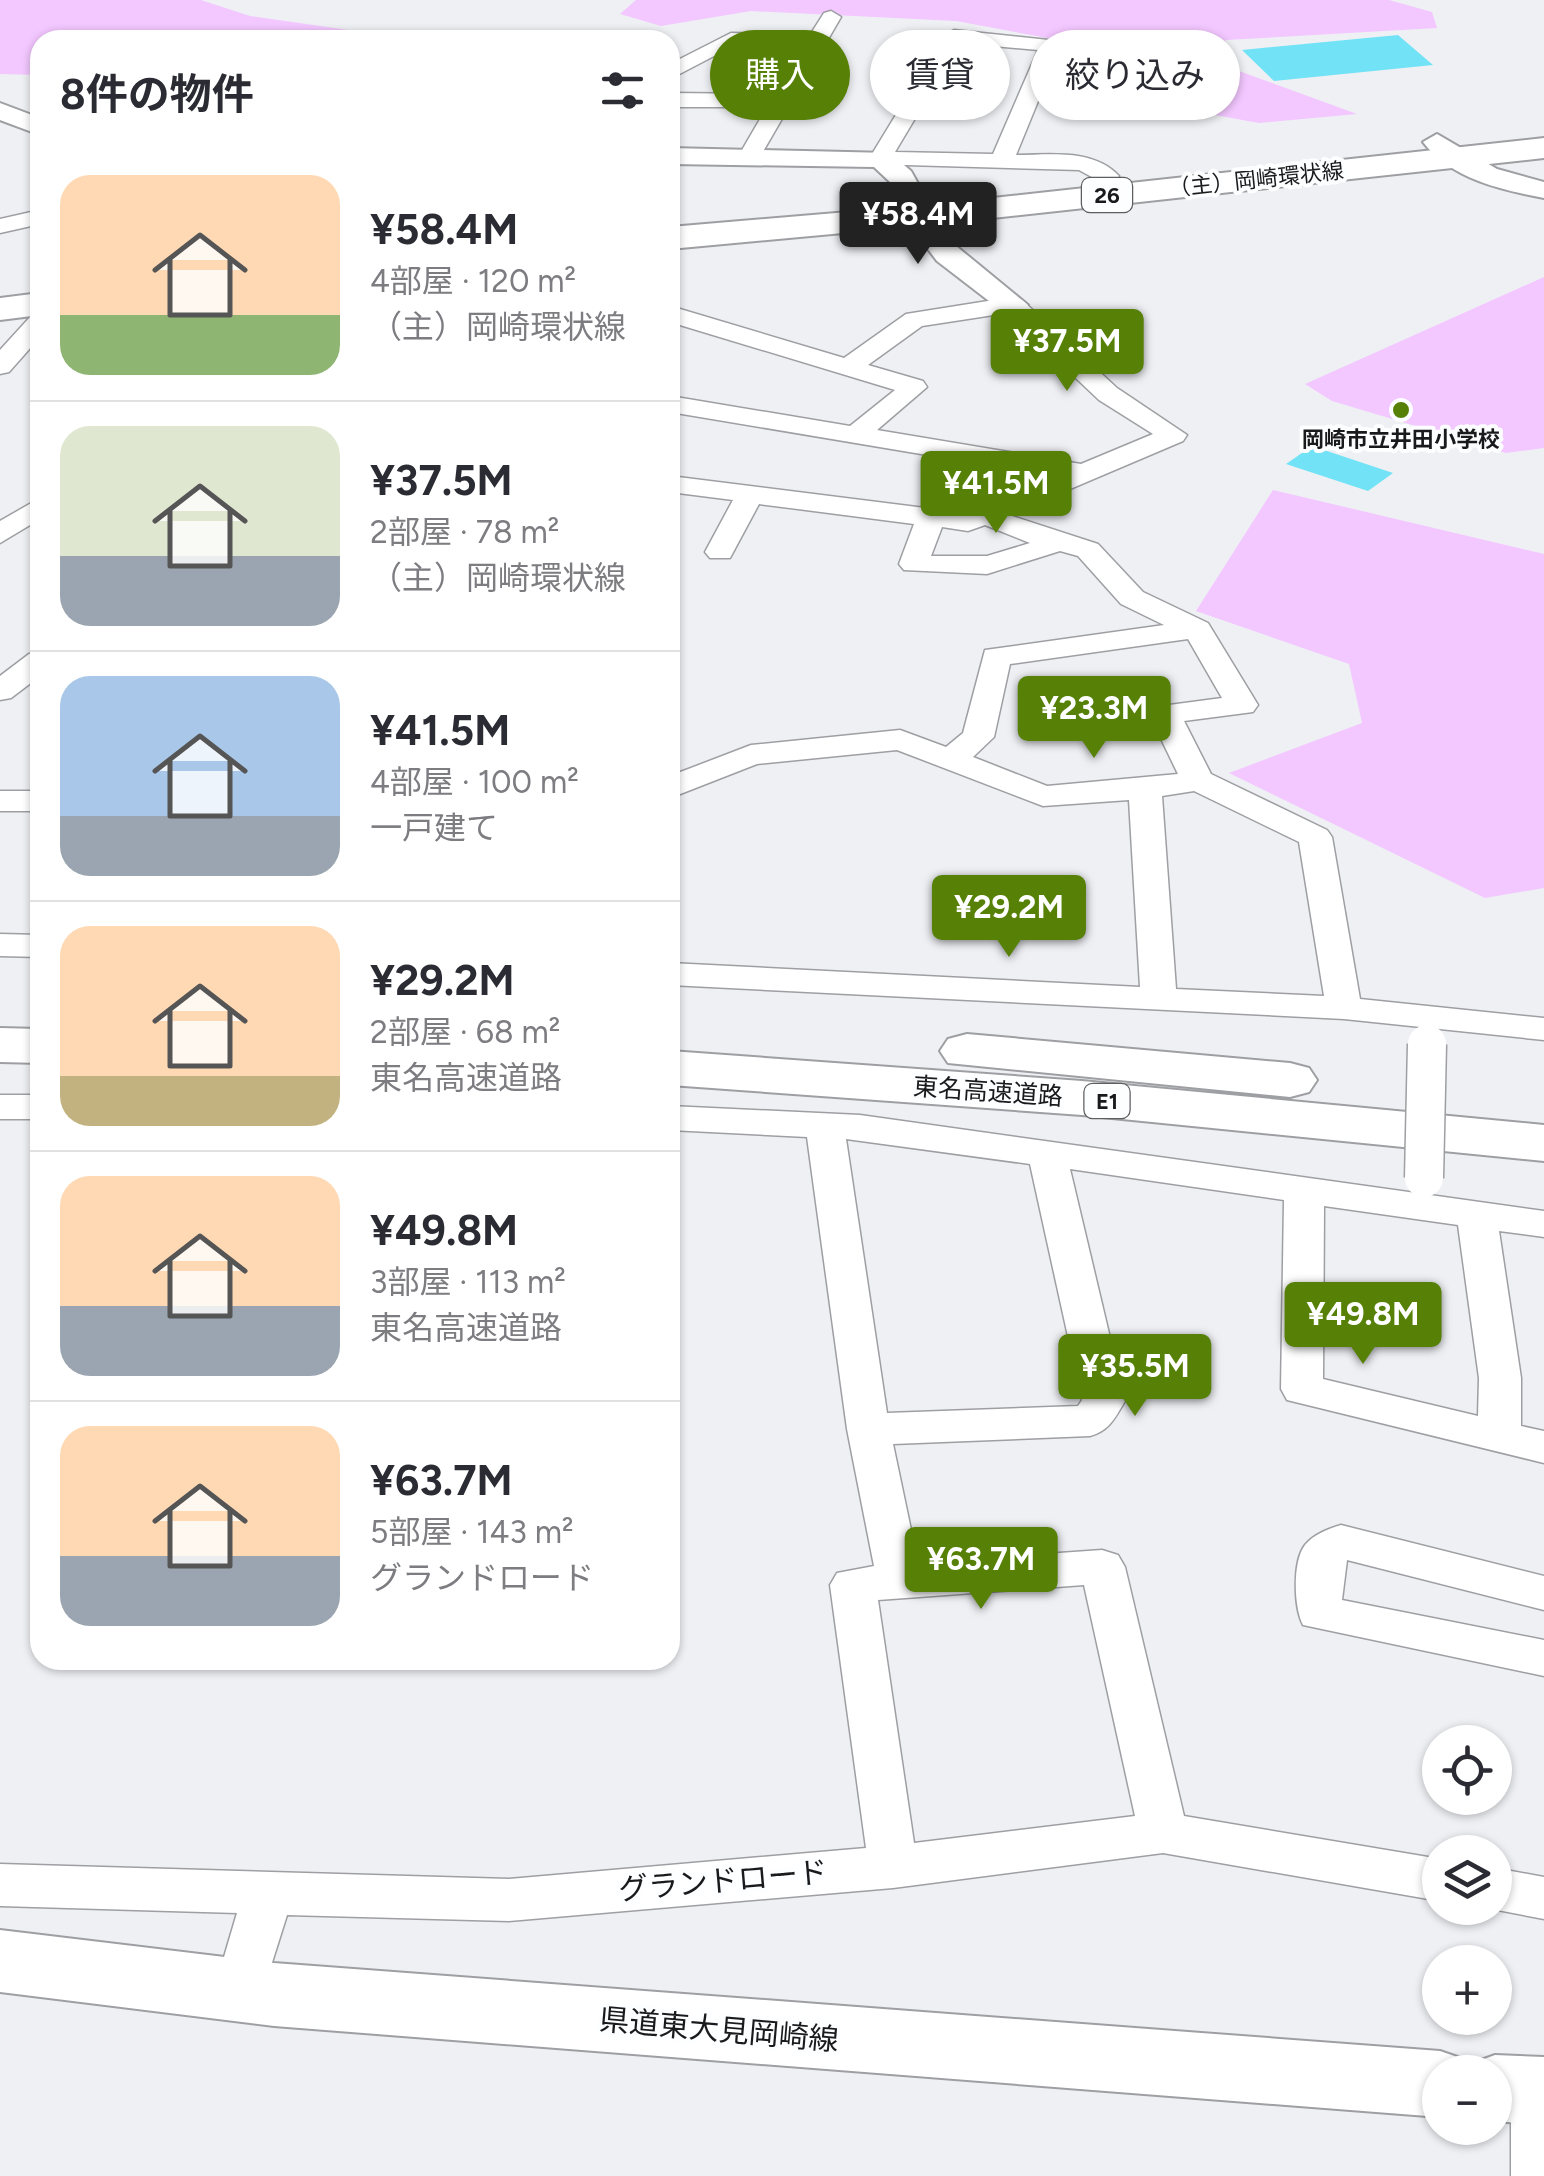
<!DOCTYPE html>
<html lang="ja">
<head>
<meta charset="utf-8">
<style>
	:root { --surface:#fff; --page:#f2f2f3; --text:#2b2b33; --muted:#7c7c81; --line:#e1e1e2; --accent:#568006 }
	body { margin:0; font-family:Figtree,"Noto Sans JP",sans-serif; background:var(--page); color:var(--text); height:100vh; display:flex; flex-direction:column; font-size:38px; white-space:nowrap }
	* { box-sizing:border-box; margin:0 }
	p { font-size:32px; color:var(--muted) }
	.icon { flex:none; width:55px; height:55px; fill:none; stroke:currentColor; stroke-width:2; stroke-linecap:round; stroke-linejoin:round }
	.map { position:relative; flex:1; overflow:hidden }
	.panel { position:absolute; left:30px; top:30px; width:650px; height:1640px; display:flex; flex-direction:column; background:var(--surface); border-radius:30px; box-shadow:0 2px 8px #0004 }
	.panel>* { flex:none }
	.hud { position:absolute; left:710px; top:30px; width:682px; height:90px; display:flex; gap:20px }
	.buttons { position:absolute; left:1422px; top:1725px; display:grid; gap:20px }
	.buttons a { display:grid; place-items:center; width:90px; height:90px; border-radius:50%; background:var(--surface); box-shadow:0 2px 8px #0004; font-size:50px }
	.price { position:absolute; translate:-50% -85px; padding:0 22px; border-radius:10px; background:var(--accent); color:#fff; font-size:32px; line-height:65px; filter:drop-shadow(0 2px 5px #0008) }
	.price::after { content:''; position:absolute; left:50%; top:60px; width:30px; height:22px; margin-left:-15px; background:inherit; clip-path:polygon(0 0,100% 0,50% 100%) }
	.price.current { background:#222; color:#fff }
	ul { padding:0; list-style:none }
	li { display:flex; align-items:center; gap:30px; height:250px; padding:0 30px }
	li+li { border-top:2px solid var(--line) }
	li span { display:grid; place-items:center; flex:none; width:280px; height:200px; border-radius:30px; color:#555 }
	li>.icon { margin-inline-start:auto }
	span .icon { width:120px; height:120px; fill:#fffc; stroke-width:1 }
	li b { font-size:42px }
	h2 { display:flex; justify-content:space-between; align-items:center; height:120px; padding:0 30px; font-size:42px }
	.pill { padding:0 35px; border-radius:45px; background:var(--surface); box-shadow:0 2px 8px #0004; font-size:35px; line-height:90px }
	.pill.current { background:var(--accent); color:#fff }
	.map>svg:first-child { display:block }
	.green { fill:#f3c7ff }
	.water { fill:#72e2f6 }
	.lines { fill:none; stroke-linecap:round; stroke-linejoin:round }
	.minor-casing { stroke:#9e9fa3; stroke-width:3 }
	.tertiary-casing { stroke:#9e9fa3; stroke-width:4 }
	.secondary-casing { stroke:#9e9fa3; stroke-width:4 }
	.primary-casing { stroke:#9e9fa3; stroke-width:4 }
	.motorway-casing { stroke:#9e9fa3; stroke-width:4 }
	.minor { fill:#fff; fill-rule:evenodd }
	.tertiary { fill:#fff; fill-rule:evenodd }
	.secondary { fill:#fff; fill-rule:evenodd }
	.primary { fill:#fff; fill-rule:evenodd }
	.motorway { fill:#fff; fill-rule:evenodd }
	.minor-bridge-casing { stroke:#9e9fa3; stroke-width:41; stroke-linecap:butt }
	.minor-bridge { stroke:#fff; stroke-width:38 }
	.poi-dot { fill:#568006; stroke:#fdfeff; stroke-width:4 }
	.labels { text-anchor:middle; stroke-width:8; stroke-linejoin:round; paint-order:stroke }
	.far-street-label { font-size:22px; fill:#1a1a1c; stroke:#fdfeff }
	.shield { fill:#fdfeff; stroke:#5e5e60; stroke-width:2.5 }
	.shield-label { font-size:22px; font-weight:bold; fill:#1a1a1c }
	.far-poi-label { font-size:22px; font-weight:bold; fill:#1a1a1c; stroke:#fdfeff }
	.street-label { font-size:25px; fill:#1a1a1c; stroke:#fdfeff }
	.near-street-label { font-size:30px; fill:#1a1a1c; stroke:#fdfeff }
</style>
</head>
<body>
<div class="map">
<svg width="1544" height="2176" viewBox="0 0 1544 2176">
	<rect width="100%" height="100%" fill="#eff0f4"/>
	<path class="green" d="M 0,0 L 201,0 L 250,16 L 348,30 L 344,40 L 40,40 L 40,75 L 0,74 Z
		M 636,0 L 1389,0 L 1432,12 L 1437,28 L 1226,40 L 1206,59 L 1357,114 L 1259,123 L 1093,93 L 1085,45 L 956,21 L 751,11 L 661,26 L 620,14 Z
		M 1544,277 L 1544,448 L 1506,453 L 1332,401 L 1305,384 Z
		M 1273,490 L 1544,554 L 1544,888 L 1485,898 L 1229,773 L 1362,723 L 1349,664 L 1196,611 Z"/>
	<path class="water" d="M 1398,35 L 1433,65 L 1274,81 L 1242,50 Z
		M 1312,446 L 1393,473 L 1368,491 L 1286,464 Z"/>
	<g class="lines">
		<defs>
			<path id="minor" d="M 831,11 L 841,17 L 757,162 L 749,164 L 738,157 L 767,107 L 670,107 L 670,93 L 775,94 L 802,48 L 735,45 L 670,79 L 670,64 L 731,33 L 810,35 L 824,13 Z
				M 954,30 L 1058,41 L 1061,45 L 1016,155 C 1050,155 1093,148 1119,176 L 1115,181 L 1099,181 L 1079,170 L 872,164 L 869,159 L 944,36 ZM 960,43 L 1038,50 L 993,154 L 895,152 Z
				M 40,210 L 40,224 L 0,233 L 0,219 Z
				M 1013,297 L 1022,300 L 1117,388 L 1187,435 L 1183,441 L 1009,515 L 1098,544 L 1143,592 L 1208,623 L 1258,705 L 1253,712 L 1184,721 L 1211,774 L 1327,830 L 1332,837 L 1360,999 L 1544,1018 L 1544,1040 L 1344,1019 L 670,985 L 670,963 L 1140,987 L 1129,800 L 1043,806 L 897,750 L 757,764 L 670,798 L 670,776 L 751,745 L 900,730 L 946,747 L 963,733 L 985,650 L 1164,625 L 1121,604 L 1078,556 L 1060,551 L 987,574 L 904,570 L 899,564 L 914,524 L 759,504 L 730,558 L 710,558 L 705,552 L 733,500 L 670,492 L 670,476 L 965,513 L 1053,476 L 670,412 L 670,396 L 850,426 L 895,390 L 670,322 L 670,306 L 844,358 L 906,314 ZM 1007,313 L 1099,400 L 1153,434 L 1081,464 L 877,430 L 927,387 L 923,381 L 868,365 L 922,326 ZM 985,525 L 1030,543 L 987,556 L 931,556 L 942,527 L 968,531 ZM 1188,639 L 1222,698 L 1154,707 L 1149,714 L 1178,774 L 1047,786 L 973,757 L 994,737 L 1010,664 ZM 1194,791 L 1299,842 L 1324,996 L 1176,989 L 1162,796 Z
				M 40,313 L 40,337 L 9,372 L 0,374 L 0,350 L 31,316 Z
				M 40,498 L 40,519 L 0,543 L 0,521 Z
				M 40,652 L 40,676 L 11,698 L 0,700 L 0,676 L 29,654 Z
				M 0,791 L 40,791 L 40,811 L 0,811 Z
				M 0,934 L 40,935 L 40,957 L 0,956 Z
				M 0,1095 L 40,1095 L 40,1119 L 0,1119 Z
				M 670,1106 L 860,1115 L 1544,1211 L 1544,1237 L 1499,1231 L 1521,1378 L 1521,1426 L 1544,1431 L 1544,1463 L 1287,1400 L 1281,1389 L 1284,1200 L 1070,1169 L 1125,1401 C 1115,1418 1109,1431 1090,1436 L 893,1444 L 918,1563 L 1102,1550 L 1118,1555 L 1125,1567 L 1184,1816 L 1440,1859 L 1440,1901 L 1163,1853 L 893,1888 L 509,1921 L 287,1915 L 258,2007 L 240,2014 L 222,2007 L 214,1991 L 237,1913 L 0,1906 L 0,1864 L 509,1879 L 866,1848 L 830,1585 L 837,1573 L 874,1566 L 847,1429 L 807,1137 L 670,1130 ZM 846,1139 L 1030,1164 L 1082,1400 L 1078,1406 L 887,1413 ZM 1324,1206 L 1458,1225 L 1479,1378 L 1478,1416 L 1323,1379 ZM 1084,1585 L 1135,1816 L 914,1843 L 878,1600 Z
				M 1341,1525 L 1544,1576 L 1544,1610 L 1347,1560 L 1342,1600 L 1544,1640 L 1544,1676 L 1303,1625 C 1294,1608 1292,1562 1305,1545 C 1314,1534 1328,1529 1341,1525 Z
				M 1495,1868 L 1544,1877 L 1544,1919 L 1487,1908 L 1495,1908 Z
				M 1538,2067 L 1544,2069 L 1544,2176 L 1511,2176 L 1511,2091 L 1519,2074 Z"/>
			<path id="tertiary" d="M 0,103 L 40,118 L 40,135 L 0,120 Z
				M 1437,134 L 1497,169 L 1544,182 L 1544,198 C 1502,190 1451,179 1423,142 Z
				M 670,148 L 890,153 L 911,171 L 950,241 L 1028,305 L 1024,311 L 1002,311 L 937,261 L 918,236 L 890,182 L 874,167 L 670,164 Z"/>
			<path id="secondary" d="M 0,1930 L 274,1963 L 1440,2051 L 1466,2060 L 1468,2065 L 1495,2055 L 1544,2057 L 1544,2125 L 1495,2121 L 1495,2072 L 1440,2072 L 1440,2117 L 274,2026 L 0,1992 Z"/>
			<path id="primary" d="M 1544,138 L 1544,158 L 919,226 L 670,249 L 670,227 L 919,206 Z
				M 40,293 L 40,315 L 0,320 L 0,298 Z"/>
			<path id="motorway" d="M 0,1028 L 40,1029 L 40,1063 L 0,1062 Z
				M 967,1034 L 1290,1063 L 1309,1068 L 1317,1080 L 1309,1092 L 1290,1097 L 948,1063 L 940,1051 L 948,1039 Z
				M 670,1051 L 1082,1081 L 1544,1125 L 1544,1161 L 1082,1115 L 670,1085 Z"/>
		</defs>
		<use href="#minor" class="minor-casing"/>
		<use href="#tertiary" class="tertiary-casing"/>
		<use href="#secondary" class="secondary-casing"/>
		<use href="#primary" class="primary-casing"/>
		<use href="#motorway" class="motorway-casing"/>
		<use href="#minor" class="minor"/>
		<use href="#tertiary" class="tertiary"/>
		<use href="#secondary" class="secondary"/>
		<use href="#primary" class="primary"/>
		<use href="#motorway" class="motorway"/>
		<defs>
			<path id="minor-bridge" d="M 1424,1178 L 1427,1044"/>
		</defs>
		<use href="#minor-bridge" class="minor-bridge-casing"/>
		<use href="#minor-bridge" class="minor-bridge"/>
	</g>
	<circle class="poi-dot" cx="1401" cy="410" r="10"/>
	<g class="labels">
		<g class="far-street-label">
			<text transform="translate(1256 179) rotate(-6)" y="8">（主）岡崎環状線</text>
		</g>
		<g class="shield">
			<rect x="1082" y="178" width="50" height="34" rx="8"/>
			<rect x="1084.5" y="1084" width="45" height="34" rx="8"/>
		</g>
		<g class="shield-label">
			<text x="1107" y="203">26</text>
			<text x="1107" y="1109">E1</text>
		</g>
		<g class="far-poi-label">
			<text x="1401" y="447">岡崎市立井田小学校</text>
		</g>
		<g class="street-label">
			<text transform="translate(988 1091) rotate(4)" y="9">東名高速道路</text>
		</g>
		<g class="near-street-label">
			<text transform="translate(723 1881) rotate(-5)" y="10">グランドロード</text>
			<text transform="translate(719 2030) rotate(5)" y="10">県道東大見岡崎線</text>
		</g>
	</g>
</svg>
<div class="buttons">
<a><svg class="icon" aria-label="locate" viewBox="0 0 24 24"><circle cx="12" cy="12" r="6"/><path d="M12 2v4M12 18v4M2 12h4M18 12h4"/></svg></a>
<a><svg class="icon" aria-label="layers" viewBox="0 0 24 24"><path d="M12 4l9 5-9 5-9-5zM3 14l9 5 9-5"/></svg></a>
<a>+</a>
<a>−</a>
</div>
<b class="price current" style="left:918px;top:267px">¥58.4M</b>
<b class="price" style="left:1067px;top:394px">¥37.5M</b>
<b class="price" style="left:996px;top:536px">¥41.5M</b>
<b class="price" style="left:1094px;top:761px">¥23.3M</b>
<b class="price" style="left:1009px;top:960px">¥29.2M</b>
<b class="price" style="left:1363px;top:1367px">¥49.8M</b>
<b class="price" style="left:1135px;top:1419px">¥35.5M</b>
<b class="price" style="left:981px;top:1612px">¥63.7M</b>
<div class="hud">
<a class="pill current">購入</a>
<a class="pill">賃貸</a>
<a class="pill">絞り込み</a>
</div>
<section class="panel">
<h2>8件の物件<svg class="icon" aria-label="filters" viewBox="0 0 24 24"><path d="M4 7h16M4 17h16"/><circle cx="9" cy="7" r="2"/><circle cx="15" cy="17" r="2"/></svg></h2>
<ul>
<li><span style="background:linear-gradient(#ffd9b3 70%,#8fb573 0)"><svg class="icon" aria-label="home" viewBox="0 0 24 24"><path d="M3 11l9-7 9 7M6 9v11h12V9"/></svg></span><div><b>¥58.4M</b><p>4部屋 · 120 m²</p><p>（主）岡崎環状線</p></div></li>
<li><span style="background:linear-gradient(#dfe7d0 65%,#9aa5b1 0)"><svg class="icon" aria-label="home" viewBox="0 0 24 24"><path d="M3 11l9-7 9 7M6 9v11h12V9"/></svg></span><div><b>¥37.5M</b><p>2部屋 · 78 m²</p><p>（主）岡崎環状線</p></div></li>
<li><span style="background:linear-gradient(#a9c7e8 70%,#9aa5b1 0)"><svg class="icon" aria-label="home" viewBox="0 0 24 24"><path d="M3 11l9-7 9 7M6 9v11h12V9"/></svg></span><div><b>¥41.5M</b><p>4部屋 · 100 m²</p><p>一戸建て</p></div></li>
<li><span style="background:linear-gradient(#ffd9b3 75%,#c2b280 0)"><svg class="icon" aria-label="home" viewBox="0 0 24 24"><path d="M3 11l9-7 9 7M6 9v11h12V9"/></svg></span><div><b>¥29.2M</b><p>2部屋 · 68 m²</p><p>東名高速道路</p></div></li>
<li><span style="background:linear-gradient(#ffd9b3 65%,#9aa5b1 0)"><svg class="icon" aria-label="home" viewBox="0 0 24 24"><path d="M3 11l9-7 9 7M6 9v11h12V9"/></svg></span><div><b>¥49.8M</b><p>3部屋 · 113 m²</p><p>東名高速道路</p></div></li>
<li><span style="background:linear-gradient(#ffd9b3 65%,#9aa5b1 0)"><svg class="icon" aria-label="home" viewBox="0 0 24 24"><path d="M3 11l9-7 9 7M6 9v11h12V9"/></svg></span><div><b>¥63.7M</b><p>5部屋 · 143 m²</p><p>グランドロード</p></div></li>
</ul>
</section>
</div>
</body>
</html>
